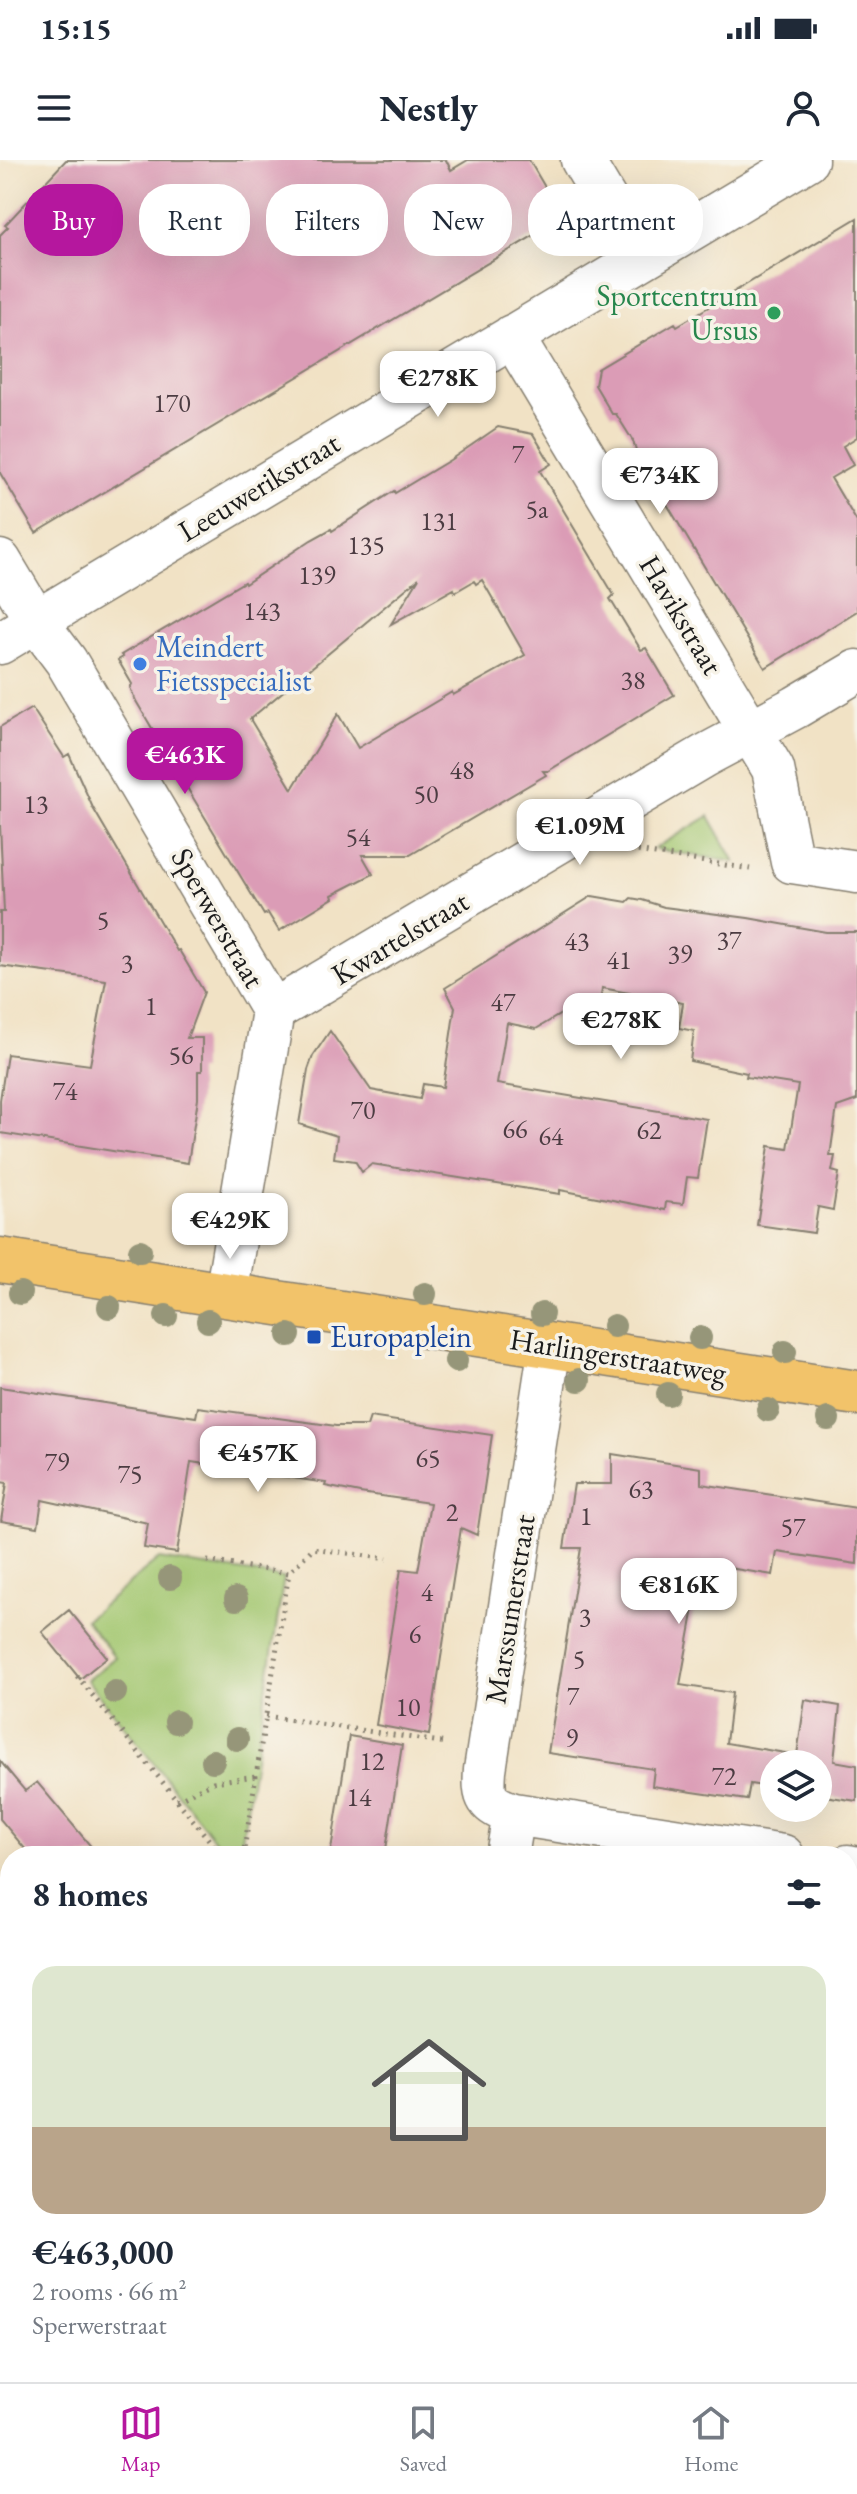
<!DOCTYPE html>
<html lang="en">
<head>
<meta charset="utf-8">
<style>
	:root { --surface:#fff; --page:#f2f2f3; --text:#1f2937; --muted:#747a83; --line:#e0e1e3; --accent:#b5179e }
	body { margin:0; font-family:"EB Garamond",serif; background:var(--page); color:var(--text); height:100vh; display:flex; flex-direction:column; font-size:30px; white-space:nowrap }
	* { box-sizing:border-box; margin:0 }
	p { font-size:26px; color:var(--muted) }
	.icon { flex:none; width:44px; height:44px; fill:none; stroke:currentColor; stroke-width:2; stroke-linecap:round; stroke-linejoin:round }
	.map { position:relative; flex:1; overflow:hidden }
	.details { position:absolute; left:0px; top:1686px; width:858px; height:536px; display:flex; flex-direction:column; background:var(--surface); border-radius:32px 32px 0 0; box-shadow:0 8px 32px #0002 }
	.details>* { flex:none }
	.top-card { position:absolute; left:24px; top:24px; width:810px; height:72px; display:flex; gap:16px }
	.tools { position:absolute; left:760px; top:1590px; display:grid; gap:16px }
	.tools a { display:grid; place-items:center; width:72px; height:72px; border-radius:50%; background:var(--surface); box-shadow:0 8px 32px #0002; font-size:40px }
	.price { position:absolute; translate:-50% -68px; padding:0 18px; border-radius:16px; background:#fff; color:#222; font-size:26px; line-height:52px; filter:drop-shadow(0 2px 4px #0008) }
	.price::after { content:''; position:absolute; left:50%; top:48px; width:24px; height:18px; margin-left:-12px; background:inherit; clip-path:polygon(0 0,100% 0,50% 100%) }
	.price.selected { background:var(--accent); color:#fff }
	ul { padding:0; list-style:none }
	li { display:grid; align-content:center; gap:16px; height:424px; padding:0 32px }
	li span { display:grid; place-items:center; height:248px; border-radius:24px; color:#555 }
	li>.icon { margin-inline-start:auto }
	span .icon { width:144px; height:144px; fill:#fffc; stroke-width:1 }
	li b { font-size:34px }
	h2 { display:flex; justify-content:space-between; align-items:center; height:96px; padding:0 32px; font-size:34px }
	.chip { padding:0 28px; border-radius:32px; background:var(--surface); box-shadow:0 8px 32px #0002; font-size:28px; line-height:72px }
	.chip.selected { background:var(--accent); color:#fff }
	.status { display:flex; justify-content:space-between; align-items:center; height:56px; padding:0 40px; background:var(--surface); direction:ltr }
	.status svg { height:22px; fill:currentColor }
	header { display:flex; justify-content:space-between; align-items:center; height:104px; padding:0 32px; background:var(--surface); font-size:36px; font-weight:800 }
	.tab-bar { display:flex; justify-content:space-around; align-items:center; height:112px; border-top:2px solid var(--line); background:var(--surface); font-size:22px; color:var(--muted) }
	.tab-bar a { display:grid; justify-items:center; gap:4px }
	.tab-bar .selected { color:var(--accent) }
	.map>svg:first-child { display:block }
	.green { fill:#a4c872; stroke:#607247; stroke-width:2 }
	.building { fill:#db9cb6; fill-rule:evenodd }
	.lines { fill:none; stroke-linecap:round; stroke-linejoin:round }
	.minor-casing { stroke:#867f70; stroke-width:45 }
	.major-casing { stroke:#867f70; stroke-width:47 }
	.path { stroke:#867f70; stroke-width:5; stroke-dasharray:2 6; stroke-linecap:butt }
	.minor { stroke:#fff; stroke-width:42 }
	.major { stroke:#f2c36a; stroke-width:44 }
	.tree { fill:#969679 }
	.leisure-dot { fill:#2e9e5b; stroke:#f7f3e8; stroke-width:3 }
	.shop-dot { fill:#3f7fe0; stroke:#f7f3e8; stroke-width:3 }
	.transit-dot { fill:#1a4fb4; stroke:#f7f3e8; stroke-width:3 }
	.labels { text-anchor:middle; stroke-width:7; stroke-linejoin:round; paint-order:stroke }
	.number-label { font-size:26px; fill:#4c3c42 }
	.leisure-label { font-size:30px; fill:#27864d; stroke:#f7f3e8; text-anchor:end }
	.street-label { font-size:30px; fill:#1c1c1c; stroke:#f7f3e8 }
	.shop-label { font-size:30px; fill:#366cbe; stroke:#f7f3e8; text-anchor:start }
	.transit-label { font-size:30px; fill:#164399; stroke:#f7f3e8; text-anchor:start }
</style>
</head>
<body>
<div class="status"><b>15:15</b><svg viewBox="0 0 49 12"><path d="M0 12V9h3v3zM5 12V6h3v6zM10 12V3h3v9zM15 12V0h3v12zM26 1h20v11H26zM47 4h2v5h-2z"/></svg></div>
<header><svg class="icon" aria-label="menu" viewBox="0 0 24 24"><path d="M4 6h16M4 12h16M4 18h16"/></svg>Nestly<svg class="icon" aria-label="person" viewBox="0 0 24 24"><circle cx="12" cy="8" r="4"/><path d="M4 21q1-7 8-7t8 7"/></svg></header>
<div class="map">
<svg width="857" height="2222" viewBox="0 0 857 2222">
	<rect width="100%" height="100%" fill="#f7f3e8"/>
	<filter id="ink" filterUnits="userSpaceOnUse"><feTurbulence type="fractalNoise" baseFrequency=".0125" numOctaves="2"/><feDisplacementMap in="SourceGraphic" scale="16" xChannelSelector="R" yChannelSelector="G"/><feConvolveMatrix kernelMatrix="1 2 1 2 8 2 1 2 1" color-interpolation-filters="sRGB"/></filter>
	<filter id="wash" filterUnits="userSpaceOnUse"><feTurbulence type="fractalNoise" baseFrequency=".006" numOctaves="4" result="noise"/><feDisplacementMap in="SourceGraphic" scale="32" xChannelSelector="R" yChannelSelector="G"/><feGaussianBlur stdDeviation="1.8" result="paint"/><feColorMatrix in="noise" values="0 0 0 0 0 0 0 0 0 0 0 0 0 0 0 0 0 1.4 0 .05"/><feComposite in="paint" operator="in"/></filter>
	<g filter="url(#wash)">
		<rect width="100%" height="100%" fill="#f1e2c5"/>
		<path class="green" d="M 709,656 L 735,702 L 654,689 Z
			M 159,1399 L 284,1418 L 240,1692 L 237,1696 L 227,1695 L 87,1520 L 115,1497 L 85,1460 Z
			M 848,1859 L 857,1861 L 857,1940 L 848,1947 Z"/>
		<g id="blocks">
			<path class="building" d="M 66,0 L 446,0 L 451,10 L 468,0 L 529,0 L 563,58 L 36,373 L 0,313 L 0,75 L 8,67 L 5,65 Z
				M 857,58 L 857,277 L 843,286 L 853,305 L 831,318 L 857,362 L 857,451 L 765,508 L 637,294 L 633,281 L 616,254 L 612,254 L 595,225 L 598,209 L 675,163 L 677,166 Z
				M 498,267 L 533,274 L 551,304 L 540,311 L 614,435 L 610,439 L 641,490 L 646,488 L 674,535 L 548,611 L 543,611 L 546,615 L 410,695 L 362,695 L 373,714 L 332,735 L 333,738 L 279,771 L 268,753 L 264,755 L 192,636 L 136,541 L 130,528 L 132,524 L 118,500 L 123,497 L 121,495 L 244,422 L 245,424 L 311,380 L 331,369 L 332,371 L 394,331 L 395,333 L 450,300 ZM 419,418 L 391,464 L 454,429 L 455,432 L 474,421 L 476,424 L 482,420 L 525,495 L 453,535 L 452,532 L 358,588 L 338,554 L 292,629 L 250,559 Z
				M 32,548 L 64,597 L 69,594 L 93,648 L 177,791 L 179,790 L 204,832 L 187,878 L 202,878 L 202,911 L 198,911 L 198,939 L 188,1003 L 0,973 L 0,940 L 7,894 L 90,905 L 106,820 L 0,806 L 0,752 L 4,752 L 0,664 L 0,567 Z
				M 592,736 L 627,742 L 631,738 L 642,740 L 664,747 L 748,758 L 826,772 L 857,772 L 857,940 L 837,947 L 830,996 L 835,996 L 832,1011 L 839,1013 L 833,1050 L 818,1047 L 814,1073 L 757,1065 L 769,986 L 788,989 L 798,925 L 746,917 L 747,913 L 690,901 L 694,871 L 679,868 L 683,843 L 602,828 L 600,843 L 576,845 L 536,869 L 507,863 L 497,924 L 707,959 L 698,1018 L 687,1017 L 683,1044 L 666,1042 L 665,1050 L 560,1030 L 560,1034 L 372,1004 L 362,1012 L 355,1001 L 334,998 L 337,976 L 299,964 L 308,910 L 313,896 L 330,871 L 371,930 L 420,939 L 423,924 L 443,927 L 455,847 L 445,828 Z
				M 0,1227 L 196,1257 L 198,1247 L 336,1266 L 367,1266 L 370,1257 L 492,1275 L 477,1375 L 461,1368 L 429,1575 L 376,1565 L 401,1409 L 418,1411 L 430,1343 L 360,1333 L 325,1326 L 326,1323 L 191,1302 L 177,1393 L 144,1388 L 148,1363 L 42,1340 L 38,1367 L 1,1361 L 7,1323 L 0,1322 Z
				M 612,1294 L 701,1308 L 701,1324 L 857,1348 L 857,1404 L 777,1392 L 773,1415 L 722,1407 L 719,1430 L 698,1426 L 680,1525 L 732,1533 L 726,1583 L 797,1595 L 805,1540 L 840,1546 L 834,1601 L 857,1605 L 857,1641 L 818,1635 L 818,1604 L 774,1604 L 774,1628 L 750,1624 L 747,1640 L 652,1626 L 654,1609 L 548,1593 L 581,1388 L 564,1388 L 574,1324 L 612,1324 Z
				M 69,1450 L 107,1497 L 80,1519 L 42,1472 Z
				M 349,1576 L 402,1585 L 385,1696 L 330,1696 Z
				M 0,1601 L 25,1631 L 37,1622 L 99,1696 L 31,1696 L 0,1659 Z"/>
		</g>
	</g>
	<g filter="url(#ink)">
		<use href="#blocks" fill-opacity="0" stroke="#867f70" stroke-width="2"/>
		<g class="lines">
			<defs>
				<path id="minor" d="M 582,0 L 641,99
					M 512,176 L 773,609 L 792,702 L 857,712
					M 0,401 L 36,461 L 66,501 L 273,851
					M 0,483 L 807,0
					M 273,851 L 704,596 L 796,547 L 857,511
					M 226,1135 L 273,851
					M 514,1654 L 783,1696
					M 507,1696 L 514,1654 C 486,1645 483,1638 485,1610 L 550,1185
					M 848,1706 L 857,1708
					M 0,1814 L 10,1826
					M 327,2212 L 335,2222
					M 814,2212 L 822,2222
					M 0,2219 L 10,2211
					M 851,2222 L 857,2218"/>
				<path id="major" d="M 0,1100 L 857,1233"/>
			</defs>
			<use href="#minor" class="minor-casing"/>
			<use href="#major" class="major-casing"/>
			<path class="path" d="M 630,690 L 750,709
				M 207,1401 L 289,1413 L 313,1388 L 387,1399
				M 77,1516 L 222,1696
				M 266,1556 L 447,1583
				M 177,1640 L 213,1622 L 256,1616
				M 243,1696 L 289,1413
				M 848,1855 L 857,1856
				M 848,1969 L 857,1980"/>
			<use href="#minor" class="minor"/>
			<use href="#major" class="major"/>
		</g>
		<g class="tree">
			<circle cx="140" cy="1091" r="12"/>
			<circle cx="20" cy="1133" r="12"/>
			<circle cx="425" cy="1134" r="12"/>
			<circle cx="109" cy="1147" r="12"/>
			<circle cx="542" cy="1154" r="12"/>
			<circle cx="166" cy="1156" r="12"/>
			<circle cx="208" cy="1161" r="12"/>
			<circle cx="614" cy="1166" r="12"/>
			<circle cx="289" cy="1175" r="12"/>
			<circle cx="700" cy="1178" r="12"/>
			<circle cx="785" cy="1192" r="12"/>
			<circle cx="456" cy="1201" r="12"/>
			<circle cx="579" cy="1220" r="12"/>
			<circle cx="668" cy="1234" r="12"/>
			<circle cx="768" cy="1250" r="12"/>
			<circle cx="828" cy="1259" r="12"/>
			<circle cx="170" cy="1418" r="12"/>
			<circle cx="236" cy="1439" r="12"/>
			<circle cx="115" cy="1532" r="12"/>
			<circle cx="176" cy="1562" r="12"/>
			<circle cx="237" cy="1579" r="12"/>
			<circle cx="213" cy="1601" r="12"/>
		</g>
	</g>
	<circle class="leisure-dot" cx="774" cy="153" r="8"/>
	<circle class="shop-dot" cx="140" cy="504" r="8"/>
	<rect class="transit-dot" x="306" y="1169" width="16" height="16" rx="4"/>
	<g class="labels">
		<g class="number-label">
			<text x="172" y="252">170</text>
			<text x="518" y="303">7</text>
			<text x="537" y="358">5a</text>
			<text x="439" y="370">131</text>
			<text x="366" y="394">135</text>
			<text x="317" y="424">139</text>
			<text x="262" y="460">143</text>
			<text x="633" y="529">38</text>
			<text x="462" y="619">48</text>
			<text x="426" y="643">50</text>
			<text x="36" y="653">13</text>
			<text x="358" y="686">54</text>
			<text x="103" y="769">5</text>
			<text x="729" y="789">37</text>
			<text x="577" y="790">43</text>
			<text x="680" y="803">39</text>
			<text x="619" y="809">41</text>
			<text x="127" y="812">3</text>
			<text x="503" y="851">47</text>
			<text x="151" y="855">1</text>
			<text x="181" y="904">56</text>
			<text x="65" y="940">74</text>
			<text x="363" y="959">70</text>
			<text x="515" y="978">66</text>
			<text x="649" y="979">62</text>
			<text x="551" y="985">64</text>
			<text x="428" y="1307">65</text>
			<text x="57" y="1311">79</text>
			<text x="130" y="1323">75</text>
			<text x="641" y="1338">63</text>
			<text x="452" y="1361">2</text>
			<text x="586" y="1365">1</text>
			<text x="793" y="1376">57</text>
			<text x="427" y="1441">4</text>
			<text x="585" y="1466">3</text>
			<text x="415" y="1483">6</text>
			<text x="579" y="1508">5</text>
			<text x="573" y="1545">7</text>
			<text x="408" y="1556">10</text>
			<text x="572" y="1587">9</text>
			<text x="372" y="1610">12</text>
			<text x="724" y="1625">72</text>
			<text x="359" y="1646">14</text>
		</g>
		<g class="leisure-label">
			<text x="758" y="146">Sportcentrum<tspan x="758" dy="34">Ursus</tspan></text>
		</g>
		<g class="street-label">
			<text transform="translate(259 327) rotate(-31)" y="10">Leeuwerikstraat</text>
			<text transform="translate(681 455) rotate(59)" y="10">Havikstraat</text>
			<text transform="translate(218 758) rotate(60)" y="10">Sperwerstraat</text>
			<text transform="translate(400 778) rotate(-31)" y="10">Kwartelstraat</text>
			<text transform="translate(618 1196) rotate(9)" y="10">Harlingerstraatweg</text>
			<text transform="translate(510 1449) rotate(-81)" y="10">Marssumerstraat</text>
		</g>
		<g class="shop-label">
			<text x="156" y="497">Meindert<tspan x="156" dy="34">Fietsspecialist</tspan></text>
		</g>
		<g class="transit-label">
			<text x="330" y="1187">Europaplein</text>
		</g>
	</g>
</svg>
<div class="tools">
<a><svg class="icon" aria-label="layers" viewBox="0 0 24 24"><path d="M12 4l9 5-9 5-9-5zM3 14l9 5 9-5"/></svg></a>
</div>
<b class="price" style="left:438px;top:259px">€278K</b>
<b class="price" style="left:660px;top:356px">€734K</b>
<b class="price selected" style="left:185px;top:636px">€463K</b>
<b class="price" style="left:580px;top:707px">€1.09M</b>
<b class="price" style="left:621px;top:901px">€278K</b>
<b class="price" style="left:230px;top:1101px">€429K</b>
<b class="price" style="left:258px;top:1334px">€457K</b>
<b class="price" style="left:679px;top:1466px">€816K</b>
<div class="top-card">
<a class="chip selected">Buy</a>
<a class="chip">Rent</a>
<a class="chip">Filters</a>
<a class="chip">New</a>
<a class="chip">Apartment</a>
</div>
<section class="details">
<h2>8 homes<svg class="icon" aria-label="filters" viewBox="0 0 24 24"><path d="M4 7h16M4 17h16"/><circle cx="9" cy="7" r="2"/><circle cx="15" cy="17" r="2"/></svg></h2>
<ul>
<li><span style="background:linear-gradient(#dfe7d0 65%,#b9a48a 0)"><svg class="icon" aria-label="home" viewBox="0 0 24 24"><path d="M3 11l9-7 9 7M6 9v11h12V9"/></svg></span><div><b>€463,000</b><p>2 rooms · 66 m²</p><p>Sperwerstraat</p></div></li>
</ul>
</section>
</div>
<nav class="tab-bar">
<a class="selected"><svg class="icon" aria-label="map" viewBox="0 0 24 24"><path d="M3 6l6-2 6 2 6-2v14l-6 2-6-2-6 2zM9 4v14M15 6v14"/></svg>Map</a>
<a><svg class="icon" aria-label="saved" viewBox="0 0 24 24"><path d="M7 4h10v16l-5-4-5 4z"/></svg>Saved</a>
<a><svg class="icon" aria-label="home" viewBox="0 0 24 24"><path d="M3 11l9-7 9 7M6 9v11h12V9"/></svg>Home</a>
</nav>
</body>
</html>
